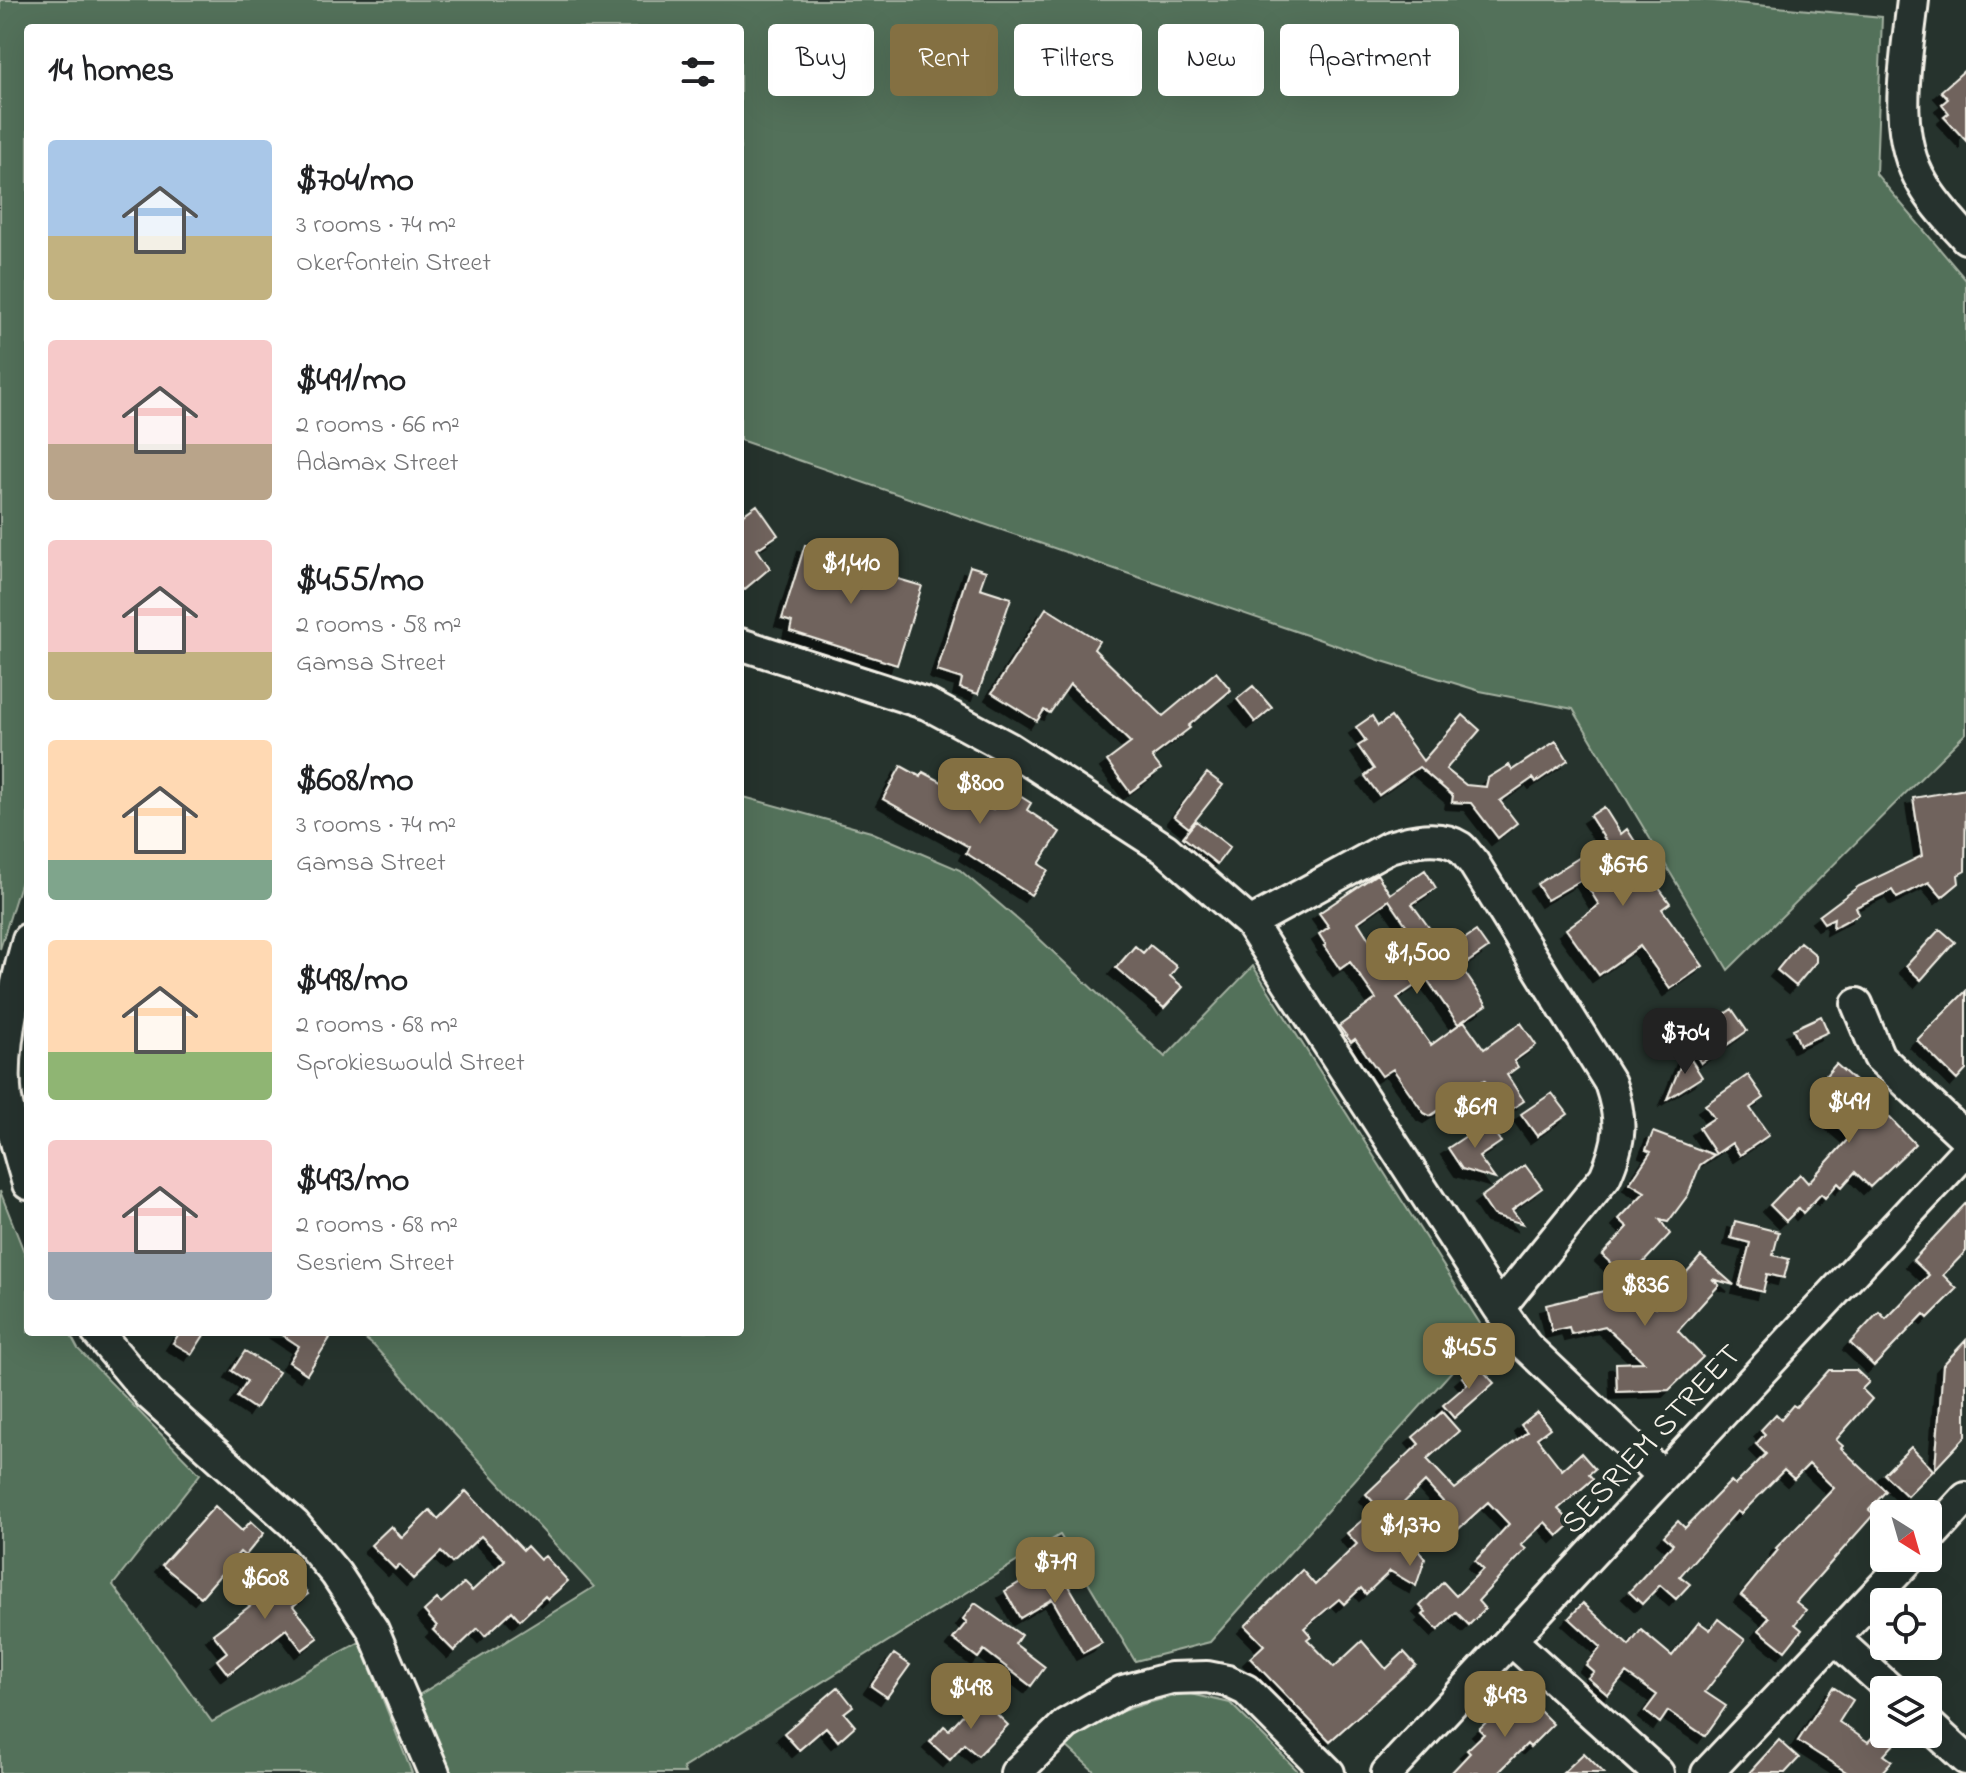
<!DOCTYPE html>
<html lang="en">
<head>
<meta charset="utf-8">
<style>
	:root { --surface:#fff; --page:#f6f6f6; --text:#202124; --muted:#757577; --accent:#847042 }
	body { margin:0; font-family:"Indie Flower",sans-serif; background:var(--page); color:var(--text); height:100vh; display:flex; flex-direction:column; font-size:30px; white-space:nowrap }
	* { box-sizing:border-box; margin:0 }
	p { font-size:26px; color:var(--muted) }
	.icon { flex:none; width:44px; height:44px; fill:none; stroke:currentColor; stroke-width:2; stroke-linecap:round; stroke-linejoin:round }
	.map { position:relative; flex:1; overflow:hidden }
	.panel { position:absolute; left:24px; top:24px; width:720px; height:1312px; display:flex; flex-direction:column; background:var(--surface); border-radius:8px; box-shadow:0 8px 32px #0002 }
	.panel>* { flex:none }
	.guide { position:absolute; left:768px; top:24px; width:760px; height:72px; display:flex; gap:16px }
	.needle { width:52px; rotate:143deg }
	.tools { position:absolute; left:1870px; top:1500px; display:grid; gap:16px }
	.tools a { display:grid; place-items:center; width:72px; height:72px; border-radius:8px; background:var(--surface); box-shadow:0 8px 32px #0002; font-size:40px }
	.price { position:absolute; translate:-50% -68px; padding:0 18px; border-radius:16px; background:var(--accent); color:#fff; font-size:26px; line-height:52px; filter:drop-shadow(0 2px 4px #0008) }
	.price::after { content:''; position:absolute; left:50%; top:48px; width:24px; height:18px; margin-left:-12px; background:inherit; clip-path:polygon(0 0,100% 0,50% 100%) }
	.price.active { background:#222; color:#fff }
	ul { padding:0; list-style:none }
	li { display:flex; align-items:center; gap:24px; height:200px; padding:0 24px }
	li span { display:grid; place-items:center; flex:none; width:224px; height:160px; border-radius:8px; color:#555 }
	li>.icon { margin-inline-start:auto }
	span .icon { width:96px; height:96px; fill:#fffc; stroke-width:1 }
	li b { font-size:34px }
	h2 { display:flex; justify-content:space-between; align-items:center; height:96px; padding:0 24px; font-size:34px }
	.chip { padding:0 28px; border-radius:8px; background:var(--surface); box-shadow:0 8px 32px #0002; font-size:28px; line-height:72px }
	.chip.active { background:var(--accent); color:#fff }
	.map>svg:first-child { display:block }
	.green { fill:#53715a; stroke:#a4b1a1; stroke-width:2 }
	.building { fill:#70645d; stroke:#f4f1e8; stroke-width:2; fill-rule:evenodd; filter:url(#shadow) }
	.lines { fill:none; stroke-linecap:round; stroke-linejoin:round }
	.minor-casing { stroke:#f4f1e8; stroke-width:36 }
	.minor { stroke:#26332d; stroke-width:30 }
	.labels { text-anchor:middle; stroke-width:8; stroke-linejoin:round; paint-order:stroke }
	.street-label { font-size:32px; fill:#f4f1e8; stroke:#26332d }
</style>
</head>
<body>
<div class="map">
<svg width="1966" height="1773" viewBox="0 0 1966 1773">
	<defs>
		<filter id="shadow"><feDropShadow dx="-7" dy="7" stdDeviation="0" flood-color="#0009"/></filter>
	</defs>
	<rect width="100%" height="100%" fill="#26332d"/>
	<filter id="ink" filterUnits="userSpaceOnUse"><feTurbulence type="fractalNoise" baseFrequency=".0125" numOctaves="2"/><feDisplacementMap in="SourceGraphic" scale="16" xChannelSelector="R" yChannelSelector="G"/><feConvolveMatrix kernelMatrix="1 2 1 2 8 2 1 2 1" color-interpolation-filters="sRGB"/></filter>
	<g filter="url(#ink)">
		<path class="green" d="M 0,0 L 1704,0 L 1882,17 L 1876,174 L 1966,280 L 1966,733 L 1728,970 L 1573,709 L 1480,691 L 1382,661 L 740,440 L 740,28 L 28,28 L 28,868 L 21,881 L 0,949 Z
			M 740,796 L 871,832 L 960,870 L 1032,932 L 1165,1057 L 1253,966 L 1486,1333 L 1210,1642 L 1135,1661 L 1060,1535 L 683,1768 L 685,1773 L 451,1773 L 419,1695 L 594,1587 L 374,1346 L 357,1332 L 740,1332 Z
			M 0,1191 L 28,1262 L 28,1332 L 69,1332 L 78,1349 L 200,1474 L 113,1585 L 212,1722 L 360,1642 L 412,1773 L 0,1773 Z
			M 1187,1693 L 1230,1703 L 1300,1773 L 1096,1773 L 1065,1745 C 1100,1713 1143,1704 1187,1693 Z"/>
		<path class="building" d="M 1966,69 L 1966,141 L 1944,117 L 1949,113 L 1942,104 L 1948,99 L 1941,91 Z
			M 757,505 L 778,535 L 757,549 L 770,568 L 740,593 L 740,517 Z
			M 805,545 L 827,550 L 826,552 L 859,562 L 857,567 L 922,586 L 897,665 L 790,631 L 792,622 L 782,619 Z
			M 970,566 L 986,571 L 980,588 L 1011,598 L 978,694 L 960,688 L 962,679 L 937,671 Z
			M 1046,608 L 1099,641 L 1094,649 L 1163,716 L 1216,672 L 1231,690 L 1188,726 L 1190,728 L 1152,757 L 1161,769 L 1130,792 L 1107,761 L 1131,743 L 1070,684 L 1050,713 L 1044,710 L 1037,721 L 992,693 Z
			M 1253,686 L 1272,708 L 1255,722 L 1237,699 Z
			M 1463,715 L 1480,730 L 1446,769 L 1466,785 L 1486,787 L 1488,778 L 1509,765 L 1512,770 L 1556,741 L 1568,760 L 1536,782 L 1533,778 L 1500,801 L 1517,823 L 1498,838 L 1471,803 L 1452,802 L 1453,796 L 1419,767 L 1379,795 L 1365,776 L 1374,769 L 1358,746 L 1366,741 L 1356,727 L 1372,716 L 1378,726 L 1391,717 L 1423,761 Z
			M 901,766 L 921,777 L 923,772 L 993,809 L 1007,788 L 1031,803 L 1027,810 L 1060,832 L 1039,864 L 1048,870 L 1031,895 L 966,853 L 969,847 L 883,799 Z
			M 1207,773 L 1223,785 L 1189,828 L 1174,816 Z
			M 1966,789 L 1965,871 L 1958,875 L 1959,883 L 1942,897 L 1929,882 L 1897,898 L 1892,890 L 1856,907 L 1859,914 L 1833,928 L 1834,918 L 1824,923 L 1819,916 L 1859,886 L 1922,856 L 1913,798 Z
			M 1604,807 L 1621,834 L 1627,829 L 1645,857 L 1639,861 L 1670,903 L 1662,909 L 1703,966 L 1670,989 L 1640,946 L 1599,975 L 1566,929 L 1599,905 L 1583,879 L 1547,900 L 1537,884 L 1606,841 L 1590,816 Z
			M 1196,821 L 1230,847 L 1217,864 L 1183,837 Z
			M 1425,870 L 1436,888 L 1412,904 L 1446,951 L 1476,931 L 1488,948 L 1461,967 L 1487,1005 L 1458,1024 L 1426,978 L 1397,998 L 1431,1045 L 1464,1021 L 1484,1049 L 1521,1023 L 1536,1045 L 1514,1061 L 1518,1067 L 1507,1075 L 1524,1101 L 1509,1111 L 1484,1080 L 1430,1116 L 1424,1113 L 1393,1069 L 1382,1076 L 1355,1039 L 1351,1042 L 1339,1026 L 1376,999 L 1350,962 L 1340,969 L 1324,946 L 1326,945 L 1319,934 L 1329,927 L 1319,913 L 1377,874 L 1390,894 ZM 1389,900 L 1411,932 L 1379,955 L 1358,922 Z
			M 1940,929 L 1955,942 L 1921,980 L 1906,966 Z
			M 1800,942 L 1816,955 L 1816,962 L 1796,986 L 1777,970 Z
			M 1150,945 L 1177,967 L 1170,976 L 1183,987 L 1164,1008 L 1116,968 L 1135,946 L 1143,953 Z
			M 1966,991 L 1966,1070 L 1957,1080 L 1917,1040 Z
			M 1732,1009 L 1747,1031 L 1701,1063 L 1678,1027 L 1695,1015 L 1704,1028 Z
			M 1821,1016 L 1828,1032 L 1800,1045 L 1793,1029 Z
			M 1686,1052 L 1702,1077 L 1667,1099 Z
			M 1836,1064 L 1864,1089 L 1863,1090 L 1915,1144 L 1870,1187 L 1855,1172 L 1842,1187 L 1838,1183 L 1825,1198 L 1821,1194 L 1803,1213 L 1799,1208 L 1786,1221 L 1770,1205 L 1800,1174 L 1808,1183 L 1850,1137 L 1820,1111 L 1836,1094 L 1821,1081 Z
			M 1748,1075 L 1764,1098 L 1750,1108 L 1769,1135 L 1740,1155 L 1732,1143 L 1716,1154 L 1699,1128 L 1714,1118 L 1705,1105 Z
			M 1552,1093 L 1568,1114 L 1537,1136 L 1521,1114 Z
			M 1487,1122 L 1501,1142 L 1479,1157 L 1495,1179 L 1462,1169 L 1448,1148 Z
			M 1653,1132 L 1714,1155 L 1700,1165 L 1688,1195 L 1668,1222 L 1660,1220 L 1670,1234 L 1628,1279 L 1602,1255 L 1628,1227 L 1619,1219 L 1645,1192 L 1630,1183 L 1651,1152 L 1646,1150 Z
			M 1525,1165 L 1542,1188 L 1512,1210 L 1523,1224 L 1493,1215 L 1481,1197 Z
			M 1966,1203 L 1966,1251 L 1943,1275 L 1957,1289 L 1928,1318 L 1924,1314 L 1874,1366 L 1850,1343 L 1879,1312 L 1886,1319 L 1929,1275 L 1913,1260 Z
			M 1735,1221 L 1779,1232 L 1773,1255 L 1789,1259 L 1784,1278 L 1767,1274 L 1763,1292 L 1739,1286 L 1750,1243 L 1731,1238 Z
			M 1701,1256 L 1734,1285 L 1712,1279 L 1719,1285 L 1678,1331 L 1703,1357 L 1669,1390 L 1617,1392 L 1616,1363 L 1644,1362 L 1605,1326 L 1571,1334 L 1569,1327 L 1552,1331 L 1546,1305 L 1620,1287 L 1644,1313 L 1652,1304 L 1656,1307 Z
			M 180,1332 L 206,1332 L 192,1354 L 173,1343 Z
			M 278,1332 L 322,1332 L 330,1338 L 307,1374 L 289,1362 L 299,1346 Z
			M 1966,1340 L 1966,1436 L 1935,1469 L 1943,1365 Z
			M 245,1351 L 279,1372 L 255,1409 L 237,1397 L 247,1381 L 232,1371 Z
			M 1477,1364 L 1494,1383 L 1454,1418 L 1443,1405 L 1468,1384 L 1462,1377 Z
			M 1829,1370 L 1856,1370 L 1869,1382 L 1862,1389 L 1872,1399 L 1836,1440 L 1843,1446 L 1841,1448 L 1886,1491 L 1869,1510 L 1874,1514 L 1796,1602 L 1806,1610 L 1795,1624 L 1802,1630 L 1785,1651 L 1759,1630 L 1769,1618 L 1741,1595 L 1778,1550 L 1776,1548 L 1834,1488 L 1809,1464 L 1794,1479 L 1784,1470 L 1741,1514 L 1737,1511 L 1680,1576 L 1690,1584 L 1676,1599 L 1660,1585 L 1642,1604 L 1629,1592 L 1673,1544 L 1664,1536 L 1678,1521 L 1685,1528 L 1731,1481 L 1735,1485 L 1766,1454 L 1756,1444 L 1765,1434 L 1761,1430 L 1776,1414 L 1781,1419 L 1793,1405 L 1796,1407 Z
			M 1442,1412 L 1459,1431 L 1427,1459 L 1455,1489 L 1527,1432 L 1521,1425 L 1537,1412 L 1550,1428 L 1537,1438 L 1562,1470 L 1581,1453 L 1595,1469 L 1589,1474 L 1593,1479 L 1558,1509 L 1572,1523 L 1558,1536 L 1545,1522 L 1521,1545 L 1526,1549 L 1478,1601 L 1485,1609 L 1469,1625 L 1456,1612 L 1438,1630 L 1423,1615 L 1426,1612 L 1420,1606 L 1443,1582 L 1456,1596 L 1483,1569 L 1475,1561 L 1509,1524 L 1488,1502 L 1453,1534 L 1438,1518 L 1442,1515 L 1440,1512 L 1447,1506 L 1425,1482 L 1390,1516 L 1425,1559 L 1416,1586 L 1390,1571 L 1366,1594 L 1361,1588 L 1344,1604 L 1339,1599 L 1304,1628 L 1311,1636 L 1307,1639 L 1334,1667 L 1362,1641 L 1386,1669 L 1404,1652 L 1416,1665 L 1330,1741 L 1250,1658 L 1264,1645 L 1245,1626 L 1302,1570 L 1315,1585 L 1357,1544 L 1347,1533 L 1378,1507 L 1366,1494 L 1419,1444 L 1413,1437 Z
			M 1911,1447 L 1933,1470 L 1907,1496 L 1884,1474 Z
			M 466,1491 L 523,1550 L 527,1546 L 540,1560 L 545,1556 L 568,1581 L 548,1599 L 545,1596 L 520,1620 L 512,1611 L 485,1636 L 478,1628 L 454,1651 L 433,1630 L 437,1626 L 424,1611 L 437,1599 L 441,1603 L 464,1583 L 472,1591 L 505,1560 L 481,1536 L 452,1563 L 441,1552 L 413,1579 L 399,1565 L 395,1569 L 371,1545 L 391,1526 L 402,1538 L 430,1510 L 438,1519 Z
			M 215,1506 L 242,1531 L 251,1521 L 264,1533 L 245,1556 L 240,1552 L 201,1597 L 162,1565 Z
			M 277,1569 L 282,1576 L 290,1570 L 308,1594 L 293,1606 L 318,1638 L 302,1650 L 286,1629 L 228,1674 L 217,1660 L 227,1652 L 213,1634 L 263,1596 L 255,1585 Z
			M 1041,1570 L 1047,1580 L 1061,1572 L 1102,1643 L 1083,1653 L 1052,1599 L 1020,1618 L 1005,1591 Z
			M 975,1603 L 1021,1635 L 1015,1644 L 1045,1667 L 1031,1686 L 984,1650 L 978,1658 L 953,1639 L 967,1622 L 963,1619 Z
			M 1583,1603 L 1629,1646 L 1641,1630 L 1672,1656 L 1699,1622 L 1710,1630 L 1718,1619 L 1745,1640 L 1705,1692 L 1726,1706 L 1705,1736 L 1668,1711 L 1660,1723 L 1645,1711 L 1657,1695 L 1626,1673 L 1608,1695 L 1588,1678 L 1594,1672 L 1586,1665 L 1601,1647 L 1569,1618 Z
			M 894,1654 L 910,1665 L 887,1697 L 871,1686 Z
			M 838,1687 L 853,1706 L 844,1713 L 855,1726 L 838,1741 L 826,1727 L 799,1750 L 784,1733 Z
			M 1833,1687 L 1853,1700 L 1839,1722 L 1868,1742 L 1882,1727 L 1884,1734 L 1890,1734 L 1897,1741 L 1884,1755 L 1892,1761 L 1881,1773 L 1848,1773 L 1798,1741 Z
			M 979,1697 L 1008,1725 L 978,1756 L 964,1744 L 950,1760 L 930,1742 L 944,1726 L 949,1730 Z
			M 1526,1697 L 1553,1724 L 1530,1747 L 1527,1744 L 1498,1773 L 1451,1773 L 1470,1753 L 1467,1750 L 1484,1734 L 1479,1729 L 1499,1710 L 1506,1717 Z
			M 1779,1740 L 1799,1758 L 1785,1773 L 1749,1773 Z
			M 1584,1753 L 1604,1773 L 1563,1773 Z"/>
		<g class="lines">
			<defs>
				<path id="minor" d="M 1913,0 C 1907,58 1890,131 1923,184 C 1934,204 1951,221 1966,238
					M 740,644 L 927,704 L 1009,748 L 1165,849 L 1250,923 L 1499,1308 L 1526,1346 L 1663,1476
					M 1250,923 L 1389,847 C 1410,841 1439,833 1460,847 C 1464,850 1469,858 1473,862 L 1610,1083 C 1623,1121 1621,1141 1605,1177 L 1499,1308
					M 28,939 C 15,986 0,1051 6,1099 C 11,1127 20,1156 28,1184
					M 1857,1004 L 1879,1057 L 1966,1138
					M 97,1332 L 149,1394 L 295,1525 L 336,1574 L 373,1630 L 434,1773
					M 1928,1539 L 1966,1498
					M 1834,1638 L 1891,1690
					M 1511,1640 L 1658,1773
					M 1928,1724 L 1966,1759
					M 1016,1773 L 1066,1724 L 1123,1691 L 1171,1678 L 1207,1677 L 1227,1681 L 1246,1690 L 1329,1773
					M 1387,1773 L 1966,1151
					M 1707,1773 L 1910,1558"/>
			</defs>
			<use href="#minor" class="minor-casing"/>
			<use href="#minor" class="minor"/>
		</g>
	</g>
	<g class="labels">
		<g class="street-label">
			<text transform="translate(1650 1438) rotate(-47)" y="11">SESRIEM STREET</text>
		</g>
	</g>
</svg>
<div class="tools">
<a><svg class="needle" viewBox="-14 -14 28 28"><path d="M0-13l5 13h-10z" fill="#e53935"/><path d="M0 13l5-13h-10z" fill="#757577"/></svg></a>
<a><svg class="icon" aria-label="locate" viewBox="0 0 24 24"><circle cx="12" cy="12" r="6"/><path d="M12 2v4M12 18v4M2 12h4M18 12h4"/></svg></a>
<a><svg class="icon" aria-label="layers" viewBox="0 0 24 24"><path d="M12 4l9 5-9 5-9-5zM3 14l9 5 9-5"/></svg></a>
</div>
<b class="price" style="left:851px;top:606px">$1,410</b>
<b class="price" style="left:980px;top:826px">$800</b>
<b class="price" style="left:1623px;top:908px">$676</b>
<b class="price" style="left:1417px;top:996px">$1,500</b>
<b class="price active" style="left:1685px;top:1076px">$704</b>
<b class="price" style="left:1849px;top:1145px">$491</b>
<b class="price" style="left:1475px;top:1150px">$619</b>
<b class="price" style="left:1645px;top:1328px">$836</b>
<b class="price" style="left:1469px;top:1391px">$455</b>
<b class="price" style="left:1410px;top:1568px">$1,370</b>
<b class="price" style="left:1055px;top:1605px">$719</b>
<b class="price" style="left:265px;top:1621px">$608</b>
<b class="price" style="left:971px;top:1731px">$498</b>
<b class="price" style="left:1505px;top:1739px">$493</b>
<div class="guide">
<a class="chip">Buy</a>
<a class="chip active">Rent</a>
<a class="chip">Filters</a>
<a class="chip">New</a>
<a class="chip">Apartment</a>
</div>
<section class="panel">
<h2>14 homes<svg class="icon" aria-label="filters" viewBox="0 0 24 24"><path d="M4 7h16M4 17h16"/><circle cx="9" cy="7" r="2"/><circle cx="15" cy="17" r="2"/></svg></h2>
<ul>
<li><span style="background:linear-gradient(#a9c7e8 60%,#c2b280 0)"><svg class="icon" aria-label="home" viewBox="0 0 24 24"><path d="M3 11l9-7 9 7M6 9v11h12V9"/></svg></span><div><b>$704/mo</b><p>3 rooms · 74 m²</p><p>Okerfontein Street</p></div></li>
<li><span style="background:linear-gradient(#f6c9c9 65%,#b9a48a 0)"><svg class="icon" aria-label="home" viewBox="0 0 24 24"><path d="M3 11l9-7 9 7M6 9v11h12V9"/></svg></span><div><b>$491/mo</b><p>2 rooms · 66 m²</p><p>Adamax Street</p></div></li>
<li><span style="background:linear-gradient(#f6c9c9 70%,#c2b280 0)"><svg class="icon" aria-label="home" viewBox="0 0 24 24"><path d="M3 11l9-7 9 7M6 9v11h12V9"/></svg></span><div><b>$455/mo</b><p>2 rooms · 58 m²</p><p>Gamsa Street</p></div></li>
<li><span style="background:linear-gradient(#ffd9b3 75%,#7fa58c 0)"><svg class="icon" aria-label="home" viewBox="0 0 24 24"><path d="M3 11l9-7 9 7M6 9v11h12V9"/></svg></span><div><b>$608/mo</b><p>3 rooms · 74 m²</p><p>Gamsa Street</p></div></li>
<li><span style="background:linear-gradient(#ffd9b3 70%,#8fb573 0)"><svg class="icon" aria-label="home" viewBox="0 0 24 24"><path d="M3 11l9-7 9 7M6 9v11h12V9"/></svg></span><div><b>$498/mo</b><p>2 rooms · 68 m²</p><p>Sprokieswould Street</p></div></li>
<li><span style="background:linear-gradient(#f6c9c9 70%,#9aa5b1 0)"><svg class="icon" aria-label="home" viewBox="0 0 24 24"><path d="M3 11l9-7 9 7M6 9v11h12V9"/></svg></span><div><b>$493/mo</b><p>2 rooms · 68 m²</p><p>Sesriem Street</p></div></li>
</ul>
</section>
</div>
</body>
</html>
